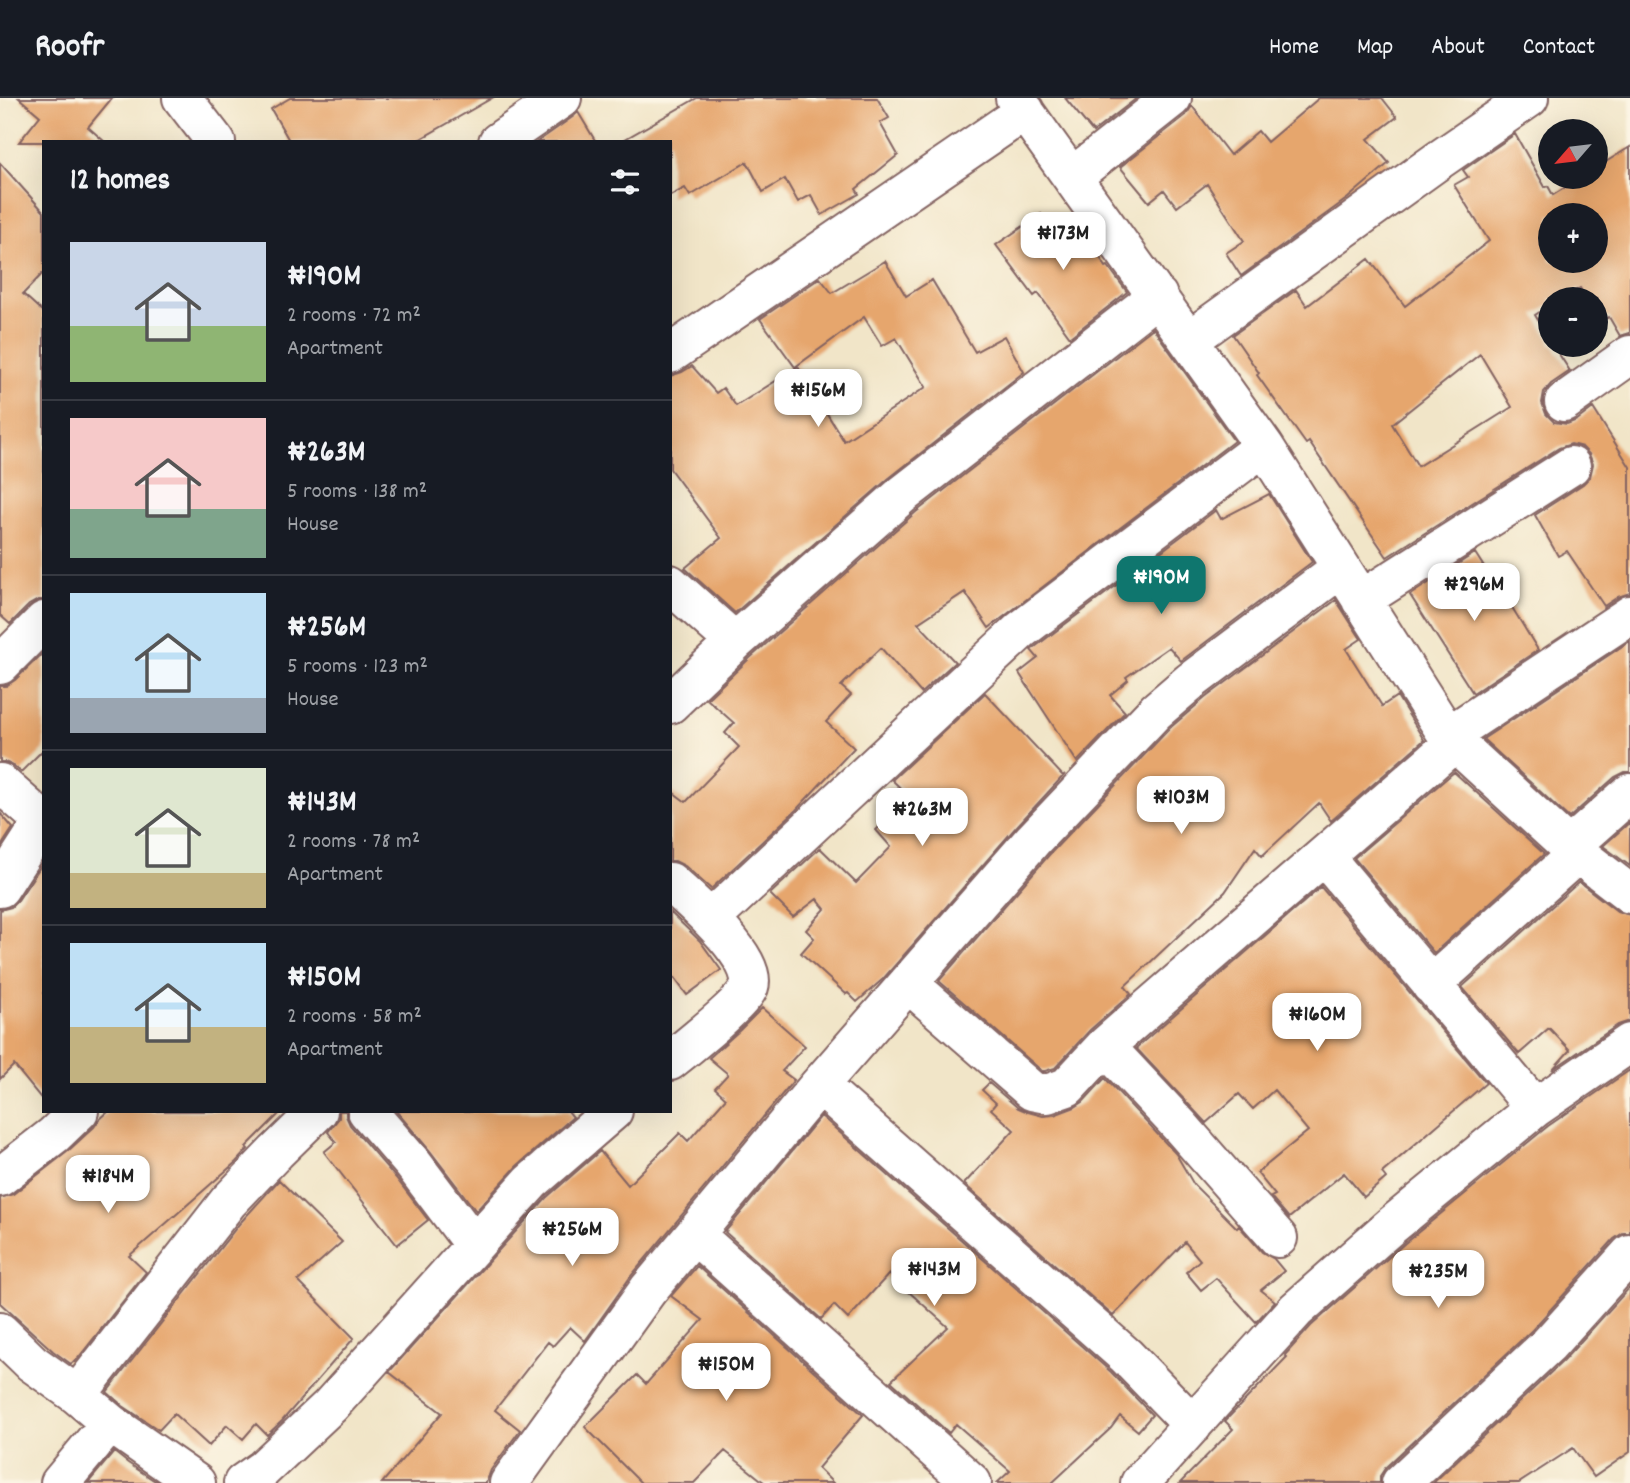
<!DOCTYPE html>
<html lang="en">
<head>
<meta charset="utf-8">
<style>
	:root { --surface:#171b24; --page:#20242c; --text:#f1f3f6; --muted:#9ea1a6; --line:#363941; --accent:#0f766e }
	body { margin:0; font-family:Dekko,sans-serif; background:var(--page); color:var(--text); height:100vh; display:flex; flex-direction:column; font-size:26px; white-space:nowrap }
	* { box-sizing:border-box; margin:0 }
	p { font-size:23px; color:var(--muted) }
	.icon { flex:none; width:38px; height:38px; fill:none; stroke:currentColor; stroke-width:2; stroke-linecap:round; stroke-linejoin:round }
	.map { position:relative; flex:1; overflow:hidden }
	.sheet { position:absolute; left:42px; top:42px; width:630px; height:973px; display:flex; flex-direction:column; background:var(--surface); border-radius:0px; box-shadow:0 7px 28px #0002 }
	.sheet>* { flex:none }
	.needle { width:46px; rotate:242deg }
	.fabs { position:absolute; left:1538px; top:21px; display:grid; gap:14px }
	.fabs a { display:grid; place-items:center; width:70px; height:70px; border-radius:50%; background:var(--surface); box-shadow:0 7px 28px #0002; font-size:35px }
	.price { position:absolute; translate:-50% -60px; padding:0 16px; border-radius:14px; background:#fff; color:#222; font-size:23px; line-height:46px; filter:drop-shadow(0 2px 4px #0008) }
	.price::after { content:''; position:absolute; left:50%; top:42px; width:21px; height:16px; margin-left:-10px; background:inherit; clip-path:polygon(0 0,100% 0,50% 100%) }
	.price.current { background:var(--accent); color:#fff }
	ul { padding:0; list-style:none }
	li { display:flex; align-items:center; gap:21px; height:175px; padding:0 28px }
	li+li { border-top:2px solid var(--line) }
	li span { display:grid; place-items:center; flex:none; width:196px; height:140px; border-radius:0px; color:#555 }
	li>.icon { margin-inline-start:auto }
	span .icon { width:84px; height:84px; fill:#fffc; stroke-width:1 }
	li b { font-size:30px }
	h2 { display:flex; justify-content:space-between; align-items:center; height:84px; padding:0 28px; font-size:30px }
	header { display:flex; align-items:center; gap:42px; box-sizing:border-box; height:98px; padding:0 35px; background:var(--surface); border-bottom:2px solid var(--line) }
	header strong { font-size:33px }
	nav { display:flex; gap:38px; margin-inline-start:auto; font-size:24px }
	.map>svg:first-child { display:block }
	.building { fill:#e6a66d; fill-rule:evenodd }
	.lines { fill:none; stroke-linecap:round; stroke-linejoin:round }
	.street-casing { stroke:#846462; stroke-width:42 }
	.street { stroke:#fff; stroke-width:38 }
</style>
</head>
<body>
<header>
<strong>Roofr</strong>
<nav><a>Home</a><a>Map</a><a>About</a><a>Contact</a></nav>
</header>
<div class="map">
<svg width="1630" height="1385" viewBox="0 0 1630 1385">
	<rect width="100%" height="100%" fill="#fcf5e5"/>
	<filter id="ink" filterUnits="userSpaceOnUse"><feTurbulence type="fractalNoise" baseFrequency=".0143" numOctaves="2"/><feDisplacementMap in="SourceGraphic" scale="14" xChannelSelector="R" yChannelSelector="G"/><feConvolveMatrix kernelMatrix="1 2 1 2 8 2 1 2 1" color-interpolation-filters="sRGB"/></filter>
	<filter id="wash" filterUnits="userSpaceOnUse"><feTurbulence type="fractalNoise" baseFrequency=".00686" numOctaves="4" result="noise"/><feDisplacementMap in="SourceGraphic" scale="28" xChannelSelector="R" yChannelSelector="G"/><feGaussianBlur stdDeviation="1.57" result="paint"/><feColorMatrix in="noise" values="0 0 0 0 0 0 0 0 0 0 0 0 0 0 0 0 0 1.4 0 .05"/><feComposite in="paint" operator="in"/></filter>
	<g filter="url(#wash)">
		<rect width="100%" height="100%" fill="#f1e5c8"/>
		<g id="blocks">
			<path class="building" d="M 19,0 L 112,0 L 88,29 L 105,44 L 19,44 L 40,18 Z
				M 290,0 L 492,0 L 415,44 L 290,44 L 271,11 Z
				M 697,0 L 877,0 L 889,20 L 880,25 L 898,57 L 856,91 L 859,96 L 822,117 L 811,97 L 798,104 L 785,81 L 763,94 L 747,64 L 690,98 L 685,90 L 670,98 L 670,44 L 620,44 Z
				M 1065,0 L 1137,0 L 1093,34 Z
				M 1319,0 L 1382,0 L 1397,19 L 1368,41 L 1389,65 L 1348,100 L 1241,178 L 1226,155 L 1244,143 L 1207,86 L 1177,109 L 1164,92 L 1149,104 L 1120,69 L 1186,17 L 1192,8 L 1230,57 L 1258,33 L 1267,44 Z
				M 578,14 L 596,44 L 537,44 L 574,18 Z
				M 1515,36 L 1545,89 L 1548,88 L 1553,97 L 1582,79 L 1596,79 L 1596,70 L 1630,49 L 1630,235 L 1620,238 L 1609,219 L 1599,224 L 1596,218 L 1596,201 L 1587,201 L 1580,190 L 1561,201 L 1550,201 L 1550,207 L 1535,217 L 1550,242 L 1550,247 L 1553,247 L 1570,273 L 1551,286 L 1544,294 L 1542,305 L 1546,316 L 1554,324 L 1567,326 L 1577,322 L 1593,310 L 1630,369 L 1630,495 L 1618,499 L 1604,508 L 1567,453 L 1558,458 L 1535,417 L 1583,386 L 1590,379 L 1593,366 L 1589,356 L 1582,349 L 1571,346 L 1559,350 L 1387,459 L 1309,344 L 1306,346 L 1257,277 L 1259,275 L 1233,237 L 1296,192 L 1307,208 L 1369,161 L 1405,208 L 1489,143 L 1454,87 L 1468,79 L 1463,72 ZM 1550,117 L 1596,117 L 1596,163 L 1550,163 ZM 1480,256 L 1512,309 L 1418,368 L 1392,326 Z
				M 0,65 L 44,114 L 44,174 L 23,196 L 44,215 L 44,502 L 38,502 L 29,507 L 10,526 L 0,517 Z
				M 1041,116 L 1052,135 L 1076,122 L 1106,169 L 1108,168 L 1127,194 L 1070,239 L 1038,195 L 1034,198 L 996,147 Z
				M 885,163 L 906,198 L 932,182 L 975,254 L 1004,238 L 1024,274 L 888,381 L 735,515 L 685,470 L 721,440 L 670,371 L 670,278 L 682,274 L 692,268 L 716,295 L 723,290 L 736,308 L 798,269 L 844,343 L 926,289 L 896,240 L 882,248 L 864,219 L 795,269 L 760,221 L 820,180 L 832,195 Z
				M 1153,230 L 1234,343 L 989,530 L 965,494 L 918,525 L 955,564 L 921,595 L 881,550 L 841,588 L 851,597 L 826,624 L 854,650 L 796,712 L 711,791 L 685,768 L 675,763 L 670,763 L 670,692 L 686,704 L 739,649 L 725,635 L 734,625 L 707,601 L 750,560 L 916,414 Z
				M 1269,396 L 1312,464 L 1181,563 L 1169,549 L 1126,579 L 1128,582 L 1110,597 L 1125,614 L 1077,664 L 1019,575 L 1038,560 L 1031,552 L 1216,412 L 1221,421 Z
				M 1475,455 L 1508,507 L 1510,506 L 1538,552 L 1473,595 L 1410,497 Z
				M 1336,502 L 1361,541 L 1346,551 L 1382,608 L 1397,598 L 1424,642 L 1331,723 L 1319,705 L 1262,758 L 1255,750 L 1225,794 L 1125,888 L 1131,896 L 1090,932 L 1055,970 L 1045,973 L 1042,973 L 939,883 L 1049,757 L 1171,629 L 1205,600 Z
				M 1630,543 L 1630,674 L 1625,674 L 1615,679 L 1569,720 L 1483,641 Z
				M 44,554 L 44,651 L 21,674 L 14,668 L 5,664 L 0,664 L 0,588 L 6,588 L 15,582 Z
				M 985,595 L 1063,678 L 1065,676 L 1017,728 L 883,881 L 857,904 L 848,895 L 846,896 L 801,855 L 814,840 L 806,832 L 825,811 L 817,801 L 793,819 L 770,796 L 820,750 L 856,785 L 891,749 L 876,732 L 910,699 L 892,682 Z
				M 1454,674 L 1544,756 L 1434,855 L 1354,760 Z
				M 0,715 L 13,730 L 0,750 Z
				M 1630,724 L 1630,768 L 1603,748 Z
				M 44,763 L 44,1004 L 14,967 L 0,981 L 0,812 L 11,809 L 18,802 Z
				M 1579,784 L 1617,813 L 1630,817 L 1630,923 L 1618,927 L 1552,972 L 1570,952 L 1549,930 L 1519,956 L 1462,889 Z
				M 1321,789 L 1486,985 L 1382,1075 L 1386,1080 L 1364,1099 L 1344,1075 L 1289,1120 L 1271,1099 L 1275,1097 L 1257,1075 L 1308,1033 L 1274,992 L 1253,1011 L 1239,996 L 1206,1025 L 1136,950 Z
				M 670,814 L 700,843 L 721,872 L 687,897 L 670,874 Z
				M 762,910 L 805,948 L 782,973 L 794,982 L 631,1178 L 585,1243 L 570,1229 L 553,1248 L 548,1244 L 495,1312 L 520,1332 L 491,1372 L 486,1385 L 382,1385 L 442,1315 L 389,1274 L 546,1100 L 600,1053 L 628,1087 L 680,1035 L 688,1043 L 726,1000 L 715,990 L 728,976 L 709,960 L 740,932 Z
				M 1630,972 L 1630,1135 L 1623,1135 L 1614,1141 L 1532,1232 L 1386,1369 L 1380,1378 L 1380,1385 L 1180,1385 L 1233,1331 L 1225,1323 L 1287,1259 L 1285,1257 L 1311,1228 L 1405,1145 L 1548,1028 Z
				M 1105,980 L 1176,1056 L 1194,1087 L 1237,1130 L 1239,1128 L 1262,1154 L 1274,1161 L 1284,1173 L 1261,1192 L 1275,1203 L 1256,1224 L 1216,1180 L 1201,1192 L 1186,1174 L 1200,1162 L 1185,1144 L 1113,1218 L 964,1086 L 1014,1032 L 991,1011 L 996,1005 L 982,992 L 989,985 L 1018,1010 L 1028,1014 L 1043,1018 L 1054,1017 L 1075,1009 L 1083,1004 Z
				M 109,1013 L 282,1013 L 246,1049 L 248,1051 L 236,1064 L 129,1158 L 146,1174 L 75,1264 L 74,1263 L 71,1266 L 53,1253 L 0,1205 L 0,1100 L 13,1096 L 67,1054 L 94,1029 L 99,1022 Z
				M 339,1013 L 346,1013 L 346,1018 L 350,1027 L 396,1080 L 428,1122 L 397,1147 L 324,1054 L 336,1044 L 328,1034 L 339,1020 Z
				M 396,1013 L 568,1013 L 573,1019 L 517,1068 L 476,1113 L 430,1053 Z
				M 821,1018 L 1111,1274 L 1152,1317 L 1138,1333 L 1120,1318 L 1111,1330 L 1052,1385 L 997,1385 L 1010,1373 L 956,1326 L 949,1335 L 891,1283 L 948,1229 L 889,1176 L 848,1221 L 834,1207 L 821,1221 L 725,1134 Z
				M 279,1082 L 342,1144 L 298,1183 L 354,1240 L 282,1323 L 267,1337 L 256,1326 L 243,1341 L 227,1327 L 209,1348 L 174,1316 L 159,1332 L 123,1308 L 107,1294 L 240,1125 Z
				M 697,1168 L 863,1317 L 818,1370 L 833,1385 L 765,1385 L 725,1353 L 694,1385 L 641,1385 L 585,1329 L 637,1277 L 646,1286 L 703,1222 L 671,1198 Z
				M 1630,1189 L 1630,1354 L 1594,1379 L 1573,1350 L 1519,1385 L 1433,1385 L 1563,1263 Z
				M 114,1354 L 128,1365 L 158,1385 L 88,1385 Z"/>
		</g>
	</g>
	<g filter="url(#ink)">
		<use href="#blocks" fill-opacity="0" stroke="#846462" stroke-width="2"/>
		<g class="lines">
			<defs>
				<path id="street" d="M 182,0 L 216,44
					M 1015,0 L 1264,348 L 1448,638 L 1569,749 L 1630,796
					M 498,44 L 562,0
					M 1072,79 L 1172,0
					M 1189,242 L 1439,62 L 1529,0
					M 670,256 L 1025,13
					M 1564,304 L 1630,257
					M 670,486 L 735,544
					M 1361,502 L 1571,368
					M 0,567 L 44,523
					M 670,606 L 735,544 L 902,397 L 1158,198
					M 1448,638 L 1630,517
					M 0,685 L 43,723
					M 1569,749 L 1630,695
					M 1324,758 L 1535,1010
					M 670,784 C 689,801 759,861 749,889 C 743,905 686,950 670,963
					M 0,790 L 44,722
					M 711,821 L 1021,532 L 1264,348
					M 908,885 L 1032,993 L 1047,996 L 1067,989 L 1105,948 L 1146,912 L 1455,644
					M 1431,887 L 1577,756
					M 1105,948 L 1180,1028 L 1278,1140
					M 819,987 L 1126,1258 L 1193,1327
					M 367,1013 L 413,1066 L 474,1147
					M 0,1079 L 54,1037 L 79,1013
					M 695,1137 L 972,1385
					M 0,1234 L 32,1265 L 77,1297 L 110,1325 L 196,1385
					M 77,1297 L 228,1104 L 276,1054 L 318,1013
					M 60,1385 L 110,1325
					M 243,1385 L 263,1371 L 330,1308 L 531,1084 L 613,1013
					M 509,1385 L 648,1192 L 819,987 L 1033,742 L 1156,613 L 1191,583 L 1341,470
					M 1140,1385 L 1296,1212 L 1391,1128 L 1535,1010 L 1630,945
					M 1401,1385 L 1548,1247 L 1630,1156"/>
			</defs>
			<use href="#street" class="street-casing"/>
			<use href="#street" class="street"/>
		</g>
	</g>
</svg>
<div class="fabs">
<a><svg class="needle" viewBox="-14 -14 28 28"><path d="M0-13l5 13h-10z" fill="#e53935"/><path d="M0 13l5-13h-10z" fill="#9ea1a6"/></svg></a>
<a>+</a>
<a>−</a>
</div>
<b class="price" style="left:1063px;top:174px">₦173M</b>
<b class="price" style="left:818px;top:331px">₦156M</b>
<b class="price current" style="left:1161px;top:518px">₦190M</b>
<b class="price" style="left:1474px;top:525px">₦296M</b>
<b class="price" style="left:1181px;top:738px">₦103M</b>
<b class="price" style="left:922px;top:750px">₦263M</b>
<b class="price" style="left:1317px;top:955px">₦160M</b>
<b class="price" style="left:108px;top:1117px">₦184M</b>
<b class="price" style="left:572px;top:1170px">₦256M</b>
<b class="price" style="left:934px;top:1210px">₦143M</b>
<b class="price" style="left:1438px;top:1212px">₦235M</b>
<b class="price" style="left:726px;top:1305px">₦150M</b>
<section class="sheet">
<h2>12 homes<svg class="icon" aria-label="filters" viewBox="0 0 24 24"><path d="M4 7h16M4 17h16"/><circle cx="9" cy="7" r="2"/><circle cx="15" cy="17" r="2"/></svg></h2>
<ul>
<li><span style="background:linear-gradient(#c9d6e8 60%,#8fb573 0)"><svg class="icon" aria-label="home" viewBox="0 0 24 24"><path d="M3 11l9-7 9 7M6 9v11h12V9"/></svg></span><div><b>₦190M</b><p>2 rooms · 72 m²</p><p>Apartment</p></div></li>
<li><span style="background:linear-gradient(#f6c9c9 65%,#7fa58c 0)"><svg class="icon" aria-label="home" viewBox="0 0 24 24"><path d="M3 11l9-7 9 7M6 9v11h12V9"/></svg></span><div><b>₦263M</b><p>5 rooms · 138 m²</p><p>House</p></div></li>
<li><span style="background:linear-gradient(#bfe0f5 75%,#9aa5b1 0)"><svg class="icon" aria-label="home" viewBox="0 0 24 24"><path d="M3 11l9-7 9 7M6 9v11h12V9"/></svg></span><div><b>₦256M</b><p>5 rooms · 123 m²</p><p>House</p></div></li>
<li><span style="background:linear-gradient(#dfe7d0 75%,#c2b280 0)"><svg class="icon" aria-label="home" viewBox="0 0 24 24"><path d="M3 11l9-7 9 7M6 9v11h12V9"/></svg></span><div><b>₦143M</b><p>2 rooms · 78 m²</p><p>Apartment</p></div></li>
<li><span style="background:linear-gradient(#bfe0f5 60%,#c2b280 0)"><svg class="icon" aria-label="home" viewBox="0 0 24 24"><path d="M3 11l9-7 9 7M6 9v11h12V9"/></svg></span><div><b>₦150M</b><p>2 rooms · 58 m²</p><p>Apartment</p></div></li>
</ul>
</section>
</div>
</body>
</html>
